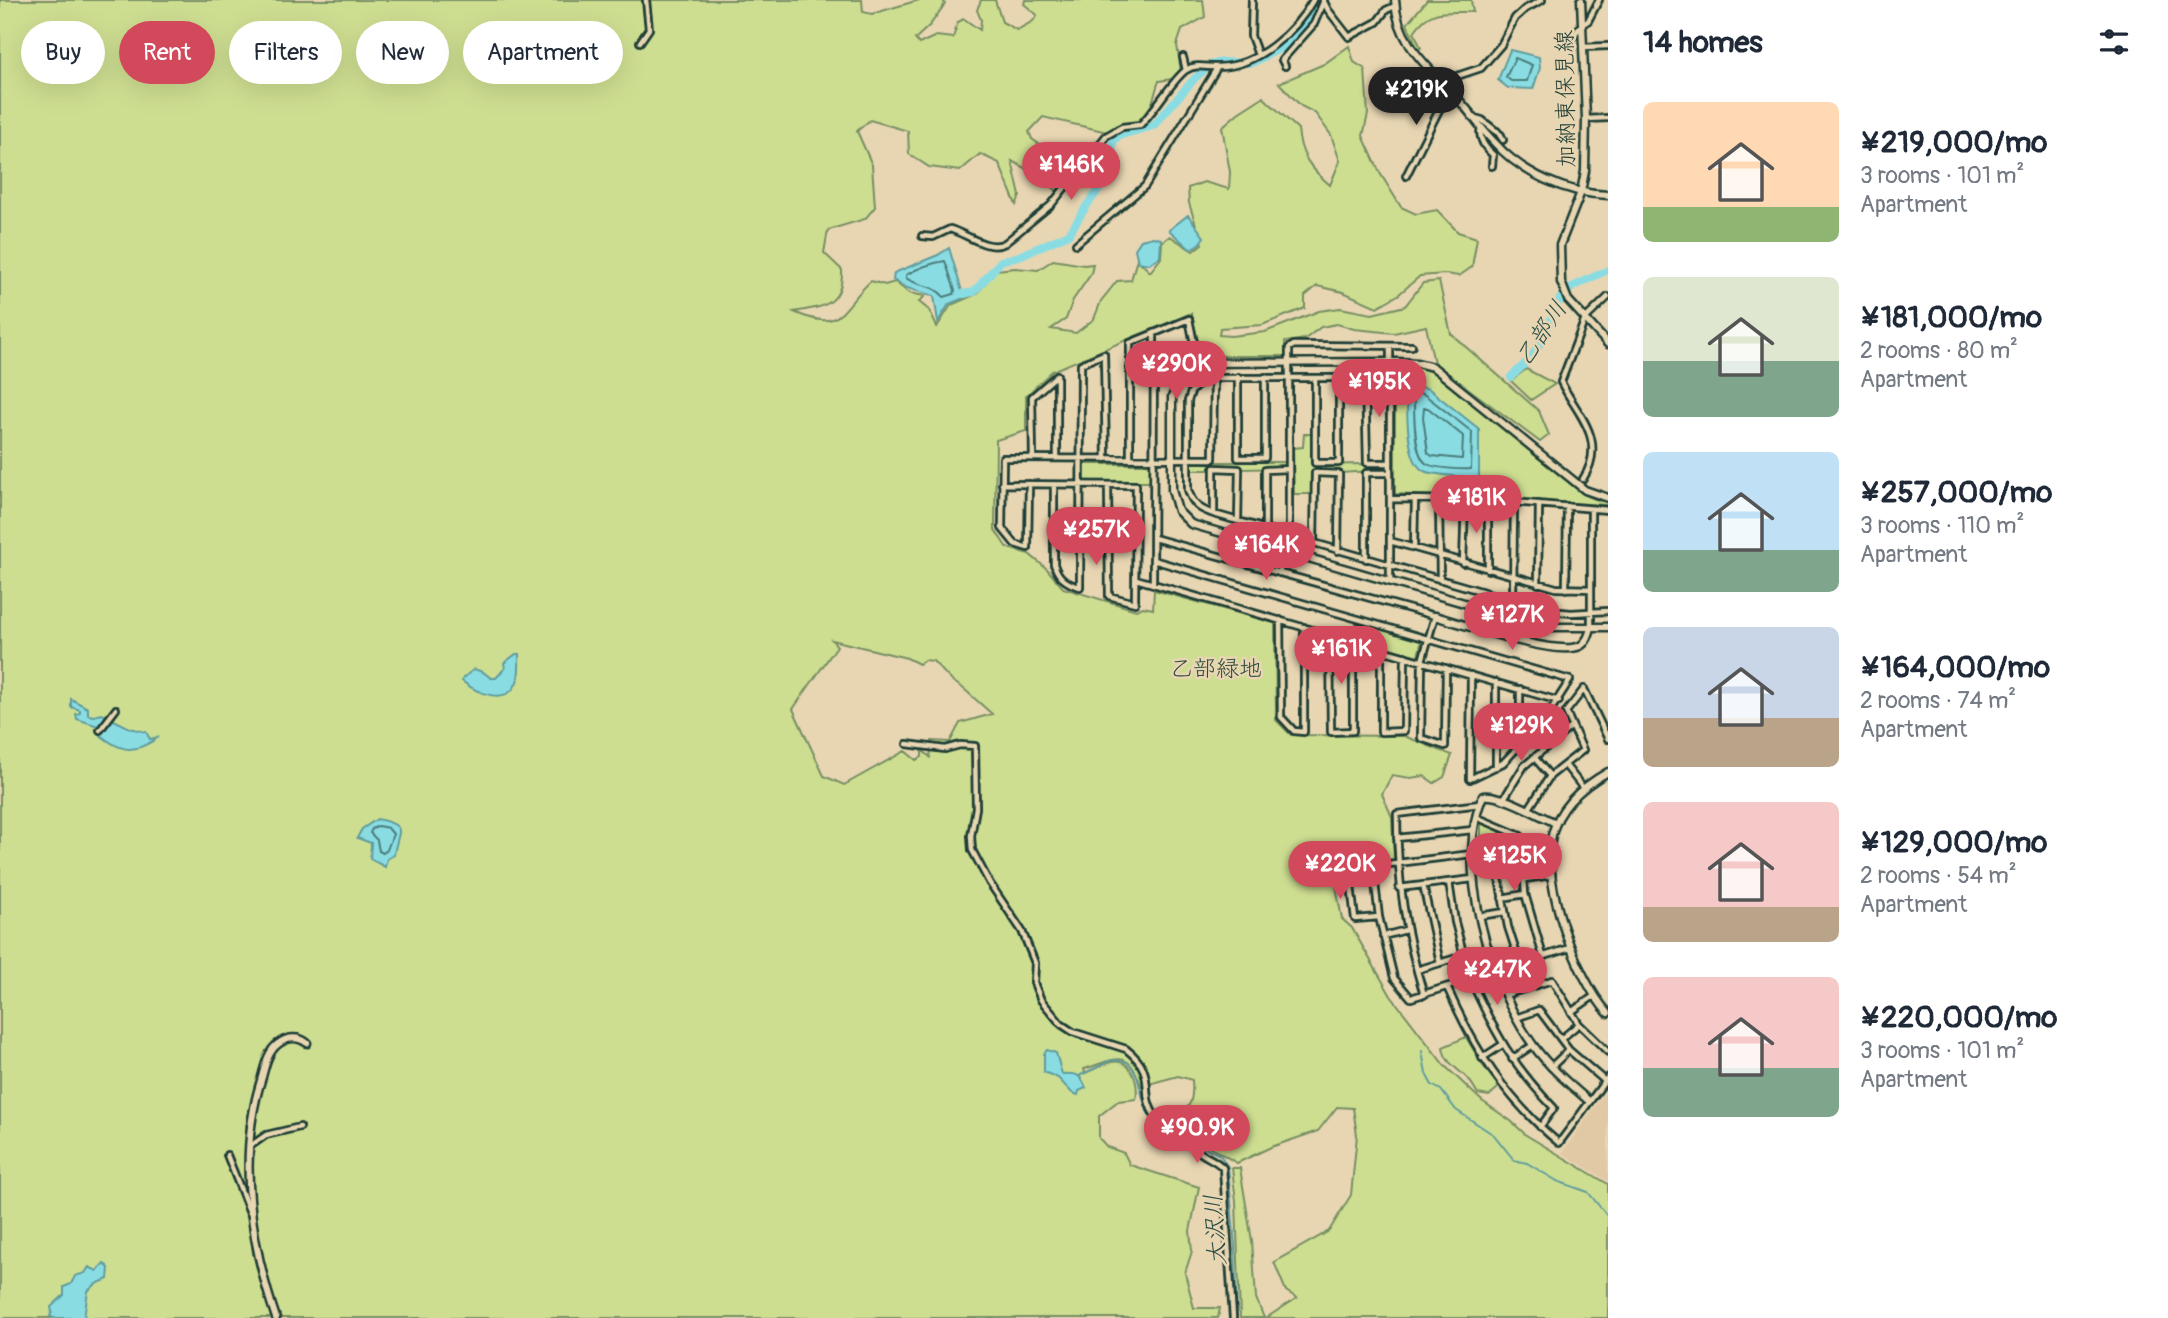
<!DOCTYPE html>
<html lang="en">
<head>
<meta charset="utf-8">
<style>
	:root { --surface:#fff; --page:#f6f6f7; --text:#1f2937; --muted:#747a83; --accent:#d1495b }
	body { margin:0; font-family:Pangolin,"Klee One",sans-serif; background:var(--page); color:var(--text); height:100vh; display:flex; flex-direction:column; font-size:26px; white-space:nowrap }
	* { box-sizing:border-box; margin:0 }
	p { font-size:23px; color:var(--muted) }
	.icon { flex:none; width:38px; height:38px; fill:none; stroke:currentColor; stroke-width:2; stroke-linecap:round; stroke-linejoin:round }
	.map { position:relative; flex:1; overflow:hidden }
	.panel { display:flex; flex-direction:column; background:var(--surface); width:560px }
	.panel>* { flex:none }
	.hud { position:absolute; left:21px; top:21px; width:665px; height:63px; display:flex; gap:14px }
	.price { position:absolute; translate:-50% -60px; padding:0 16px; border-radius:24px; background:var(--accent); color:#fff; font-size:23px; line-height:46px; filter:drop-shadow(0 2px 4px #0008) }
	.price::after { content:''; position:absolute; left:50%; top:42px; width:21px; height:16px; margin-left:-10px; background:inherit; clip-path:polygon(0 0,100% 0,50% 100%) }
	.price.current { background:#222; color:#fff }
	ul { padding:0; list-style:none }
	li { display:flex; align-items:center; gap:21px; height:175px; padding:0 35px }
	li span { display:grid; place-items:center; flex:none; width:196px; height:140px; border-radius:10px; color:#555 }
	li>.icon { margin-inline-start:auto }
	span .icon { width:84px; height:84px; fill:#fffc; stroke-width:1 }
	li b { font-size:30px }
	h2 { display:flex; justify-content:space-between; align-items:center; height:84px; padding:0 35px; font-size:30px }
	.tag { padding:0 24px; border-radius:32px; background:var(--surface); box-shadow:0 7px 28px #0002; font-size:24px; line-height:63px }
	.tag.current { background:var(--accent); color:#fff }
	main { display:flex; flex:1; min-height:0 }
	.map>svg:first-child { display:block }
	.built { fill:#e2c9a5 }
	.green { fill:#cede91; stroke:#768e62; stroke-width:2; fill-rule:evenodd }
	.water { fill:#8adce3; stroke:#5f9c9d; stroke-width:2 }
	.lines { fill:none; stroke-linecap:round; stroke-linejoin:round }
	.shore { stroke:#4a7d7a; stroke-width:2 }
	.stream { stroke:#5f9c9d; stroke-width:2 }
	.river { stroke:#8adce3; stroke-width:8 }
	.street-casing { stroke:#1f3d34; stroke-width:10 }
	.secondary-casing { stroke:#1f3d34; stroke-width:11 }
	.street { stroke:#e8d6b3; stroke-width:4.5 }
	.secondary { stroke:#e8d6b3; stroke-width:6 }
	.labels { text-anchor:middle; stroke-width:5; stroke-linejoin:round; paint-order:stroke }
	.street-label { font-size:23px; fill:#1f3d34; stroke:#e8d6b3 }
	.park-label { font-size:23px; fill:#304d3d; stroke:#e8d6b3 }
	.water-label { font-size:24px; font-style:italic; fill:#2a4d46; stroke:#e8d6b3 }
</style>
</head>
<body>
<main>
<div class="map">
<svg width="1608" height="1318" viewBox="0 0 1608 1318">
	<rect width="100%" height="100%" fill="#e8d6b3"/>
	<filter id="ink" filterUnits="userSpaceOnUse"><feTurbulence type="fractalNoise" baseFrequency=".0143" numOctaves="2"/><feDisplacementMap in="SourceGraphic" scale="14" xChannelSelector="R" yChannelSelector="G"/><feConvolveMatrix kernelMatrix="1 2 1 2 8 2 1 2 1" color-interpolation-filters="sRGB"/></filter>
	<g filter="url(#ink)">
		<path class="built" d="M 1608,1088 L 1608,1181 L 1562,1153 Z"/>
		<path class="green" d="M 0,0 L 862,0 L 863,12 L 872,14 L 919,0 L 943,0 L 945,4 L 930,25 L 915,39 L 919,44 L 936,36 L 953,38 L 958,22 L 964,19 L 980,30 L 981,20 L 977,10 L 981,0 L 995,0 L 1002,22 L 1017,30 L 1033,21 L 1037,15 L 1024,4 L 1025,0 L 1203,0 L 1205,17 L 1182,30 L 1177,45 L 1181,72 L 1172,79 L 1159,81 C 1153,96 1152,118 1134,124 C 1123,127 1118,125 1107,132 L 1043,117 L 1029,132 L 1032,139 L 1074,168 L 1057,191 L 1039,176 L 1012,161 L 1020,196 L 1016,205 L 999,163 L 980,154 L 960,171 L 929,167 L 909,154 L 908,131 L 870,120 L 857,131 L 872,165 L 875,207 L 865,219 L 828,230 L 824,253 L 842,270 C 843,306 822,307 794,312 C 844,334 840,308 871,281 L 885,285 L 895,282 L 909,293 L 925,296 L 919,302 L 929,310 L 937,327 L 951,305 L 977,294 L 996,270 L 1015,268 L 1038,270 L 1053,260 L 1084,265 L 1093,264 L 1091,274 L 1073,300 L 1066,319 L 1051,329 L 1076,333 L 1094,319 L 1101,301 L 1117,281 L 1131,280 L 1137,259 L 1150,272 L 1161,258 L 1162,242 L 1170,236 L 1193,251 L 1202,244 L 1189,203 L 1188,188 L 1204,182 L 1229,189 L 1230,172 L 1222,127 L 1238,113 L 1263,97 L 1298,129 C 1300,155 1310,168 1330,185 L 1340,161 L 1331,135 L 1315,113 L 1301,106 L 1279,83 L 1324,64 L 1349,46 L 1354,62 L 1365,69 L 1368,114 L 1363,136 L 1380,173 L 1401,207 L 1416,214 L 1437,210 L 1458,232 L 1477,238 L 1472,267 L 1459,276 L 1445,274 L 1420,276 L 1398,295 L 1377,307 L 1343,292 L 1317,286 L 1305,296 L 1305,308 L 1262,325 L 1220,328 L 1219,335 L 1231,336 L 1265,332 L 1319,311 L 1340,308 L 1372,314 L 1405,306 L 1423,283 L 1439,281 L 1451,334 L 1539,411 L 1549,435 L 1540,442 L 1434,363 L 1426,326 L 1394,333 L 1354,329 L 1337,324 L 1321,327 L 1305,339 L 1285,342 L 1285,356 L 1202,356 L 1191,313 L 1052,371 L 1026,396 L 1026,431 L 996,440 L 995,530 L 1007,548 L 1029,554 L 1047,569 L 1063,588 L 1136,610 L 1143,607 L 1153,609 L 1154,590 L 1275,623 L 1276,720 L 1291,735 L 1404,736 L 1452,755 L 1444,777 L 1434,783 L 1424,776 L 1410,778 L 1392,775 L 1382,794 L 1392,817 L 1394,859 L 1367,863 L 1355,872 L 1338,873 L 1335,881 L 1342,919 L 1352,928 L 1391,996 L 1444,1065 L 1482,1101 L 1511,1121 L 1526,1135 L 1608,1184 L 1608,1318 L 1266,1318 L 1297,1298 L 1286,1291 L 1274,1262 L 1329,1231 L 1351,1195 L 1357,1135 L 1353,1108 L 1337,1107 L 1318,1131 L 1271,1147 L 1237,1163 L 1164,1119 C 1188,1109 1194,1109 1192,1080 L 1178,1076 L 1141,1086 C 1129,1046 1114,1060 1084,1069 L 1085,1073 C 1093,1070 1103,1064 1112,1062 C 1132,1058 1139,1084 1136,1099 L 1118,1101 L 1099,1116 L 1099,1138 L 1107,1147 L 1124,1153 L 1130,1165 L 1199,1187 L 1190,1231 L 1192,1251 L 1185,1273 L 1194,1308 L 1220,1308 L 1218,1318 L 278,1318 C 260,1258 246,1193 251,1129 C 253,1115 257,1101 260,1087 L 256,1084 L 246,1126 L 248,1199 L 253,1254 L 274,1318 L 0,1318 ZM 832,640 L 907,658 L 919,664 L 924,660 L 933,661 L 951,680 L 964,689 L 992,714 L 960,723 L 950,742 L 932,741 L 930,757 L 922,750 L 922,757 L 916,760 L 905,751 L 844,785 L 824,776 L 793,709 L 837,646 Z
			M 1427,0 L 1471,0 L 1473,12 C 1446,13 1430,7 1414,32 L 1421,48 L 1418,49 L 1407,24 Z
			M 1397,366 L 1417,367 L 1434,373 L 1583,494 L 1599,501 L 1608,501 L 1608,505 L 1395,494 L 1395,368 Z
			M 1526,369 L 1555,384 L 1531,400 L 1511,381 Z
			M 1304,434 L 1312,434 L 1313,465 L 1363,464 L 1364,466 L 1388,466 L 1388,470 L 1340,473 L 1340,471 L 1312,471 L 1311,494 L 1294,494 L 1293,448 L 1303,447 Z
			M 1190,462 L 1287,462 L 1286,468 L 1241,469 L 1240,467 L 1212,467 L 1211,470 L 1189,470 Z
			M 1085,464 L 1151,464 L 1152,482 L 1085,482 Z
			M 1357,621 L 1422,640 L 1418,656 L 1367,642 L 1368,634 L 1357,630 Z
			M 1481,822 L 1500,831 L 1500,863 L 1481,865 Z
			M 1466,1037 L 1481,1063 L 1499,1087 L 1489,1096 L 1478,1094 C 1475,1089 1472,1083 1468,1079 C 1458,1068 1445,1064 1443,1047 Z
			M 1232,1168 L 1240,1168 L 1252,1241 L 1256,1298 L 1264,1318 L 1240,1318 L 1236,1201 Z"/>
		<path class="water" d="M 1510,50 L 1539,57 L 1540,68 L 1533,89 L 1508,88 L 1498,80 Z
			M 1188,215 L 1204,237 L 1199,244 L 1190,249 L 1169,230 Z
			M 1153,237 L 1161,239 L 1160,257 L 1149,264 L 1138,262 L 1135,249 L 1141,240 Z
			M 949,248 L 964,298 L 949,304 L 938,322 L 934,296 L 907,288 L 893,280 L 894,273 L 938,255 Z
			M 1410,384 L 1429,389 L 1479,429 L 1479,479 C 1467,477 1433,475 1424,471 C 1405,461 1407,407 1407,387 Z
			M 516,654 L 519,654 C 519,662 520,674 517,682 C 507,707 475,692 462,681 L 463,678 L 474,669 L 483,672 L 491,678 L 496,678 L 505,668 L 504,663 Z
			M 71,699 L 88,708 L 88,715 L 94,716 L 102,714 L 130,728 L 146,732 L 150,739 L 159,737 C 135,754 122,753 99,734 L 98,726 L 77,719 L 76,714 L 80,713 L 80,710 L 71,707 Z
			M 377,819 C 410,826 397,831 394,855 L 387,859 L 385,867 L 370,859 L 371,843 L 357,838 L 362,829 Z
			M 1047,1050 L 1056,1053 L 1062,1074 C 1076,1073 1081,1074 1086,1088 L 1079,1091 L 1078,1095 L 1072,1093 L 1058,1078 L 1044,1072 L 1044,1054 Z
			M 104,1263 L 109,1268 L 108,1279 L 96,1284 L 88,1291 L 84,1318 L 53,1318 L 50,1316 L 52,1312 L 51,1307 L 64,1295 L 64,1287 L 71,1284 L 75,1276 L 85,1273 L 89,1267 L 97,1271 Z"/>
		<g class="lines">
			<path class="shore" d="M 1515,58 L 1532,65 L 1527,81 L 1511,81 L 1506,77 Z
				M 945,261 L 955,290 L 954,294 L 944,297 C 934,284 918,287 906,278 L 906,275 C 918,268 932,263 945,261 Z
				M 1416,392 L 1425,395 L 1472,432 L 1471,469 C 1462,470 1434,468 1427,464 C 1413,456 1414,410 1414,395 Z
				M 1424,408 L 1428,408 L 1463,436 L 1462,459 L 1432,456 L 1428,453 L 1423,417 Z
				M 378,826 L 388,828 L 393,834 L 387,850 L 383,853 L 379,851 L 377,840 L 370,833 L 372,829 Z"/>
			<path class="stream" d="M 1422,1051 L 1426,1074 L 1432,1085 L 1441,1090 L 1456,1110 L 1494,1135 L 1514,1160 L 1527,1163 L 1557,1181 L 1588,1192 L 1608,1217
				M 1079,1076 L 1112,1060 L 1127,1062 C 1141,1074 1140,1097 1148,1113 C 1156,1127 1176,1136 1189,1142
				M 1195,1142 L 1220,1155 L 1228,1167 L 1235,1246 L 1237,1318"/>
			<path class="river" d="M 963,294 L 974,292 L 1001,261 L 1019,256 L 1069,234 L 1087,205 L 1110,175 L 1113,142 L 1118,136 L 1153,126 L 1195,78 L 1210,65 L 1221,62 L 1252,63 L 1283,47 L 1303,29 L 1318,0
				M 1511,377 L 1529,360 L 1538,347 L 1561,297 L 1574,286 L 1608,270"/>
			<defs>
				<path id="street" d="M 1252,0 L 1251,36 L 1258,55
					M 1323,0 L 1328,10 L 1349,37 L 1377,22 L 1386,10 L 1395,6
					M 640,42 L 649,29 L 646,0
					M 1567,43 L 1582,25 L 1588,21 L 1599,0
					M 1583,47 L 1608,46
					M 1183,57 L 1186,70
					M 1285,66 L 1282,60 L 1314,24 L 1324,0
					M 1442,81 L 1481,68 L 1501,45 L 1515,18 L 1525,9 L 1542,0
					M 1475,118 L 1482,120 L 1501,135 L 1503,140 L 1497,131
					M 1586,119 L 1608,118
					M 1481,127 C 1478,138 1485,148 1493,155 L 1492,166
					M 1406,176 L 1449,90
					M 922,236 L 933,237 L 950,229 C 967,234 988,252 1005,243 L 1051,205 L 1106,136 L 1122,127 L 1140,125 C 1154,112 1173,79 1186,70 C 1197,63 1208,68 1218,67 C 1257,67 1296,31 1313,0
					M 1076,244 L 1145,186 L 1217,68
					M 1154,362 L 1195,346
					M 1057,376 L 1057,458
					M 1238,377 L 1238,458 L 1265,458 L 1265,377
					M 1315,378 L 1315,463 L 1339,463 L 1339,378
					M 1365,378 L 1367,463 L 1390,463
					M 1391,378 L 1204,378 L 1191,392 L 1188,401 L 1188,490 C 1193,505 1199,509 1214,514 L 1550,611 L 1571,613 L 1608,611
					M 1033,458 L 1032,397 L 1057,375
					M 1130,459 L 1130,343 L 1189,319 L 1198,363
					M 1583,479 C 1608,439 1577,415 1561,382 L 1585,319 L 1608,297
					M 1002,484 C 1047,484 1091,485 1136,485 L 1135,603 L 1109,596 L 1108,485
					M 1029,484 L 1028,548 L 1015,544 L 1002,528 L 1003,458 L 1213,459 L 1214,377
					M 1054,485 L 1054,564 C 1058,578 1067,584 1080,587 L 1081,364 L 1104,354 L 1106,459
					M 1390,499 L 1488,500 L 1608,510
					M 1439,500 L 1440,580
					M 1488,500 L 1488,570
					M 1214,514 L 1214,468 L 1239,469 L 1238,521
					M 1265,529 L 1265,470 L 1289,469
					M 1154,538 L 1435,616 L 1422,661 L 1421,738 L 1445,746 L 1446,668
					M 1390,541 L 1556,588 L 1591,589
					M 1314,543 L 1315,473 L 1339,474 L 1338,551
					M 1414,548 L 1415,500
					M 1366,559 L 1366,473 L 1390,473
					M 1153,560 L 1570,680 L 1545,719 L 1503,763 L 1470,779 L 1471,675
					M 1463,563 L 1465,500
					M 1279,573 L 1289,536 L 1289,348 L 1294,345 L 1412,346
					M 1136,579 L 1559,701
					M 1390,581 L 1390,346
					M 1153,584 L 1154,333
					M 1538,584 L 1539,504
					M 1566,589 L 1567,506
					M 1513,601 L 1514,502
					M 1280,620 L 1281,717 L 1294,731 L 1304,732 L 1304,627
					M 1591,627 L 1591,509
					M 1330,635 L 1331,732 L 1353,731 L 1353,642
					M 1381,649 L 1381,732 L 1404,731 L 1405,656
					M 1520,689 L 1520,729 L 1529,737
					M 100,730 L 116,709
					M 907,744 L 945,749 L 960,745 L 975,746 L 976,808 L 971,836 L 972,850 L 989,882 L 1022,931 L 1035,963 L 1034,983 L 1041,1000 L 1061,1024 L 1073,1032 L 1126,1049 C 1159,1075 1138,1091 1155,1116 C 1162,1126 1177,1129 1187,1136 C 1192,1141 1195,1149 1201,1153 C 1209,1159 1216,1160 1223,1168 L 1233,1318
					M 1534,757 L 1550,776
					M 1565,765 L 1583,788
					M 1496,767 L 1496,682
					M 1503,800 L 1524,766 L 1572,726
					M 1528,810 L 1550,776 L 1583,750 L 1566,712 L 1584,689 L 1608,739
					M 1476,817 L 1521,836 L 1525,894 L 1543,956
					M 1397,838 L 1473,830
					M 1373,866 L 1379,917 L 1394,978 L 1411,998 L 1570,948
					M 1473,870 L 1497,868 L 1508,927 L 1520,964
					M 1525,879 L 1552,875
					M 1449,882 L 1455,922 L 1464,956
					M 1423,885 L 1440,963
					M 1399,888 L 1473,879
					M 1502,898 L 1525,894
					M 1479,916 L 1505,912
					M 1379,917 L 1355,919 L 1350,877 L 1373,866 L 1472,854
					M 1383,936 L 1406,930
					M 1417,970 L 1489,948
					M 1471,980 C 1494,1032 1514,1067 1554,1108 L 1540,1127
					M 1447,987 C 1475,1051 1505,1098 1559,1143 L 1608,1077
					M 1424,995 C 1405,933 1397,878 1397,814 L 1480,804
					M 1505,995 L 1552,980 L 1579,1024 L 1608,1052
					M 1571,1012 L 1594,996
					M 1516,1018 L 1539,1010 L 1569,1050 L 1605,1081
					M 1561,1039 L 1579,1024
					M 1482,1058 L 1502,1045
					M 1512,1059 L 1533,1045
					M 1551,1067 L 1569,1050
					M 249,1147 L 266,1135 L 300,1127
					M 227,1155 L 250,1213"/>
				<path id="secondary" d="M 1395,0 C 1397,44 1429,67 1456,97 C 1470,111 1480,128 1494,142 C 1521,173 1567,194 1608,195
					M 1581,0 L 1586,119 L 1585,171 L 1581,192 L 1560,245 L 1561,282 L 1568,300 L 1608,344
					M 1608,498 L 1585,490 L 1433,367 L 1417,363 L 1396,362 L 1198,363 L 1182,375 L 1172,397 L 1172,490 L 1178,511 L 1191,524 L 1547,627 L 1608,627
					M 1435,616 C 1463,624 1555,657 1580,646 C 1587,642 1589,635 1591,628
					M 1608,772 C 1583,786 1559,806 1552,835 C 1541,882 1576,978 1608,1013
					M 1556,823 C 1537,815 1503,794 1483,796 C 1453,863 1491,987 1533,1045 C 1549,1067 1569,1084 1589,1101
					M 276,1318 C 250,1242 237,1154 262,1077 C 265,1066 268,1051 278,1044 C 287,1037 298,1036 307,1043"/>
			</defs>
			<use href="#street" class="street-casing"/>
			<use href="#secondary" class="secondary-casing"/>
			<use href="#street" class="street"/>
			<use href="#secondary" class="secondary"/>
		</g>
	</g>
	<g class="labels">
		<g class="street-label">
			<text transform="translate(1565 99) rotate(-91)" y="8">加納東保見線</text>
		</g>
		<g class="park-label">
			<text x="1216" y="676">乙部緑地</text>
		</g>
		<g class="water-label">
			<text transform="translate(1541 333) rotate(-56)" y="8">乙部川</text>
			<text transform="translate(1215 1230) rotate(-94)" y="8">大沢川</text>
		</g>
	</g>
</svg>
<b class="price current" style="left:1416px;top:127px">¥219K</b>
<b class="price" style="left:1071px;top:202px">¥146K</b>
<b class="price" style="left:1176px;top:401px">¥290K</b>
<b class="price" style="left:1379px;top:419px">¥195K</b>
<b class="price" style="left:1476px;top:535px">¥181K</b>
<b class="price" style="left:1096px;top:567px">¥257K</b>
<b class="price" style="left:1266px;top:582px">¥164K</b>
<b class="price" style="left:1512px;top:652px">¥127K</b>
<b class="price" style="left:1341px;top:686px">¥161K</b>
<b class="price" style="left:1521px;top:763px">¥129K</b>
<b class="price" style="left:1514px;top:893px">¥125K</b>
<b class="price" style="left:1340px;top:901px">¥220K</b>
<b class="price" style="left:1497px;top:1007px">¥247K</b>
<b class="price" style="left:1197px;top:1165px">¥90.9K</b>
<div class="hud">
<a class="tag">Buy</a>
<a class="tag current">Rent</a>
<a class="tag">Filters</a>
<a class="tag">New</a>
<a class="tag">Apartment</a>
</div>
</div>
<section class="panel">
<h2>14 homes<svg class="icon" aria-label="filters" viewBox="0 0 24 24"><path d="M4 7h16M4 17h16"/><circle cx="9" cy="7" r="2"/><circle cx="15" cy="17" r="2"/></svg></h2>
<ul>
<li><span style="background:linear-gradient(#ffd9b3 75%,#8fb573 0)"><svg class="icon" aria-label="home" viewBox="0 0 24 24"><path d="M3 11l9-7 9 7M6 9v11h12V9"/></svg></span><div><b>¥219,000/mo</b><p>3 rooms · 101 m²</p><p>Apartment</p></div></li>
<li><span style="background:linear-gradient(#dfe7d0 60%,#7fa58c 0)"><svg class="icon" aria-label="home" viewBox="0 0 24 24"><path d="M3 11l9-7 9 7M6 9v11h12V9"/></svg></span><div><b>¥181,000/mo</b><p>2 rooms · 80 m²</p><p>Apartment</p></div></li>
<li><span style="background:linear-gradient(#bfe0f5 70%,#7fa58c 0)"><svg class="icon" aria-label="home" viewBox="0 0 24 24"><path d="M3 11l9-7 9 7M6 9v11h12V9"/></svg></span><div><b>¥257,000/mo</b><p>3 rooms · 110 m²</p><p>Apartment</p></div></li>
<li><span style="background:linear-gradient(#c9d6e8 65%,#b9a48a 0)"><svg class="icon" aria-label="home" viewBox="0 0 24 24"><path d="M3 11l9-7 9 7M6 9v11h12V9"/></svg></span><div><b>¥164,000/mo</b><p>2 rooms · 74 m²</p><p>Apartment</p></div></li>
<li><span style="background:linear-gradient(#f6c9c9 75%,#b9a48a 0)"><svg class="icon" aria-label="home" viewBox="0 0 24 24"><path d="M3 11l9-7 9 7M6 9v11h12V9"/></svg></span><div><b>¥129,000/mo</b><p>2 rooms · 54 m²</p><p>Apartment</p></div></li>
<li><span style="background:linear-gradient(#f6c9c9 65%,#7fa58c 0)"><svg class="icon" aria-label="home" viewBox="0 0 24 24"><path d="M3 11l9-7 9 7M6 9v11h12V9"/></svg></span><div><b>¥220,000/mo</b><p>3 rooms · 101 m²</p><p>Apartment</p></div></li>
</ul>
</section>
</main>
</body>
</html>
